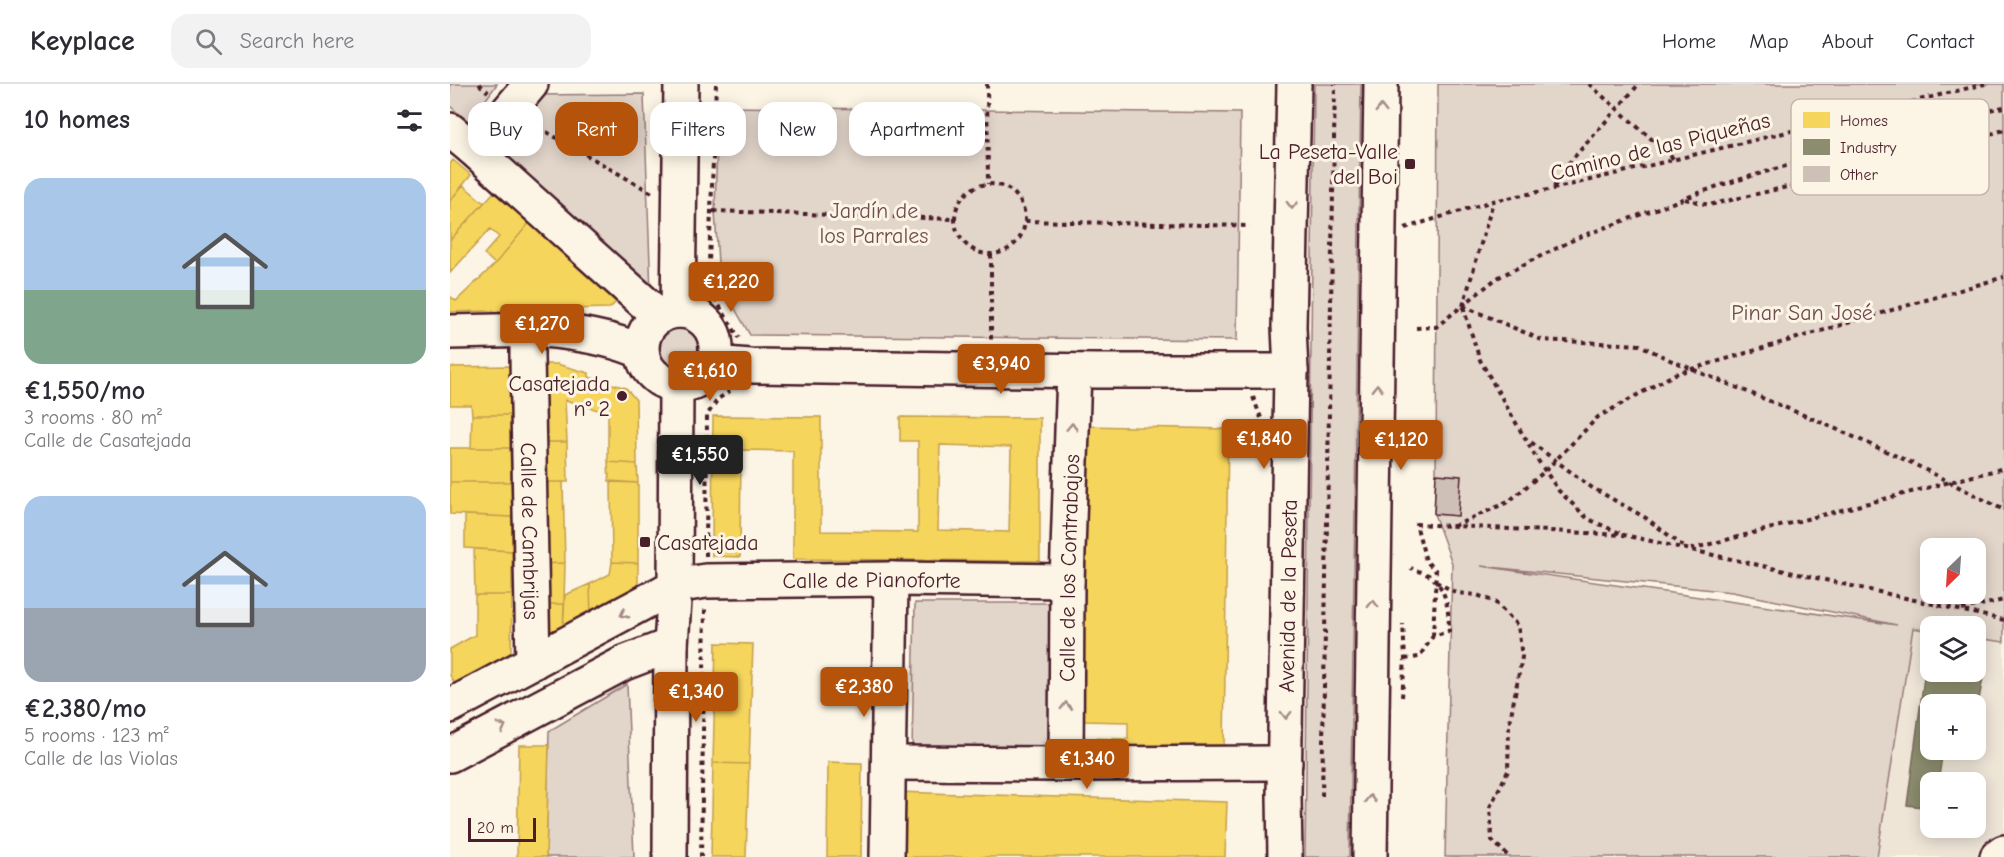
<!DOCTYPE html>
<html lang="en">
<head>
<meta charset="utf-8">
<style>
	:root { --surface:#fff; --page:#f2f2f3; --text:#2b2b33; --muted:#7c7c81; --line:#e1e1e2; --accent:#b45309 }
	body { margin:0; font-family:"Comic Neue",sans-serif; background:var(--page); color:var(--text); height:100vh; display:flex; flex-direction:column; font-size:22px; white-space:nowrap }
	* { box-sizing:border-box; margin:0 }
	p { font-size:20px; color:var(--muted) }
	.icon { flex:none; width:33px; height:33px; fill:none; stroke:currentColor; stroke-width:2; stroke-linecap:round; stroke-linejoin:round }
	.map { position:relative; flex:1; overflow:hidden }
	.side { display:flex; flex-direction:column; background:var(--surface); width:450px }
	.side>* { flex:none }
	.banner { position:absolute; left:18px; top:18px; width:570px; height:54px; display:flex; gap:12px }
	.needle { width:39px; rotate:205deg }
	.fabs { position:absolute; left:1470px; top:454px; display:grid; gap:12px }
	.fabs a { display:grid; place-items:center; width:66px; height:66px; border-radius:12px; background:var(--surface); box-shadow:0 3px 15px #0003; font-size:30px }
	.scale { position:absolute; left:18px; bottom:15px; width:68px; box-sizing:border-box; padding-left:6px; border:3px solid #4a1f2b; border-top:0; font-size:16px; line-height:21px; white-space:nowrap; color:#4a1f2b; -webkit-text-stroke:4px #fcf5e5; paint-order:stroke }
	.price { position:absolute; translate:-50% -51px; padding:0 14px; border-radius:6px; background:var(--accent); color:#fff; font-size:20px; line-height:39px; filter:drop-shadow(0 2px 3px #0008) }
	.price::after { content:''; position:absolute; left:50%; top:36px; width:18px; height:14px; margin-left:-9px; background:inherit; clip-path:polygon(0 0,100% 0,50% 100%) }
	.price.current { background:#222; color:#fff }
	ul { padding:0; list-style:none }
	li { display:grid; align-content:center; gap:12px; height:318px; padding:0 24px }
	li span { display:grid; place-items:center; height:186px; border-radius:18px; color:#555 }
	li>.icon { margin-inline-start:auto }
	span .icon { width:108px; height:108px; fill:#fffc; stroke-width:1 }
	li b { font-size:26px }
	h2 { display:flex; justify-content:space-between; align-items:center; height:72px; padding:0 24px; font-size:26px }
	.pill { padding:0 21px; border-radius:18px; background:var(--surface); box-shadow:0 3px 15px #0003; font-size:21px; line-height:54px }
	.pill.current { background:var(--accent); color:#fff }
	header { display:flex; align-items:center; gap:36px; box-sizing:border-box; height:84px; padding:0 30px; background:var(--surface); border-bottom:2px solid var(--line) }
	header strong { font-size:28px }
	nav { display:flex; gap:33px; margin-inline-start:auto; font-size:21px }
	.search { width:420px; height:54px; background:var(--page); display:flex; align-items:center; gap:15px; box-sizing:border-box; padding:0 21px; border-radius:18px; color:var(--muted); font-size:22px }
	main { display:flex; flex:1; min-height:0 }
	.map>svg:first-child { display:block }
	.built { fill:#eee5d7; fill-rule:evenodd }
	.green { fill:#e2d5ca; stroke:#967a7a; stroke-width:1.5; fill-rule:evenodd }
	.homes { fill:#f6d55c; stroke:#c29e4d; stroke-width:1.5; fill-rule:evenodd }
	.industry { fill:#8c8c6e; stroke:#786b5a; stroke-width:1.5 }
	.building { fill:#cfc0b7; stroke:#4a1f2b; stroke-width:1.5 }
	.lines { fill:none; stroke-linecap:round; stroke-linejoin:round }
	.minor-casing { stroke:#4a1f2b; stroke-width:38 }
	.major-casing { stroke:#4a1f2b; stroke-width:38 }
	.path { stroke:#4a1f2b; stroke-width:4; stroke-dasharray:4.5 4.5; stroke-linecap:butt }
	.minor { stroke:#fcf5e5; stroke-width:33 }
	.major { stroke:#fcf5e5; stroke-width:33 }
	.oneway { stroke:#a38a88 }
	.poi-dot { fill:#4a1f2b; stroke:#fcf5e5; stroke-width:2 }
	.labels { text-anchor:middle; stroke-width:6; stroke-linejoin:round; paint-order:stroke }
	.street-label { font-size:22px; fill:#4a1f2b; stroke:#fcf5e5 }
	.poi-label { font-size:22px; fill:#4a1f2b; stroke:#fcf5e5; text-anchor:end }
	.park-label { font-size:22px; fill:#704c53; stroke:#fcf5e5 }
	.key { fill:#fcf5e5; stroke:#c7b5ad; stroke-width:1.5 }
	.key-label { font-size:16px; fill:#4a1f2b }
</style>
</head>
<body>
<header>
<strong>Keyplace</strong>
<div class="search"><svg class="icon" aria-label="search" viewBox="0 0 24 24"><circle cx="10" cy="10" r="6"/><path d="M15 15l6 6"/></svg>Search here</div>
<nav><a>Home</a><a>Map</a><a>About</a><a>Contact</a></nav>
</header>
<main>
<section class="side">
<h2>10 homes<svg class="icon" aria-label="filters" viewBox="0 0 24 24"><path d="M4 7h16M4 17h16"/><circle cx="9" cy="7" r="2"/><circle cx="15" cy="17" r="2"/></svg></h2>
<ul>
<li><span style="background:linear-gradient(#a9c7e8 60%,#7fa58c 0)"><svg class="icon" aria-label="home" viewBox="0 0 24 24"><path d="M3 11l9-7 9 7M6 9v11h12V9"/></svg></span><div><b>€1,550/mo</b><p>3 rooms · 80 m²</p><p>Calle de Casatejada</p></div></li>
<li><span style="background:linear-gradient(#a9c7e8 60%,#9aa5b1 0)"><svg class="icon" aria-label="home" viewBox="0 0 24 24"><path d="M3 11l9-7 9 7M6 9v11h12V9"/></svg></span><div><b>€2,380/mo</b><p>5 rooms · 123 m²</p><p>Calle de las Violas</p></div></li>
</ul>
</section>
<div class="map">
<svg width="1554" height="773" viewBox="0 0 1554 773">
	<rect width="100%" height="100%" fill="#fcf5e5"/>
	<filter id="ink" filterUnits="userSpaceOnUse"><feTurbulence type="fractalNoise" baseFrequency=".0167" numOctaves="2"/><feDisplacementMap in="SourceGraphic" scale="12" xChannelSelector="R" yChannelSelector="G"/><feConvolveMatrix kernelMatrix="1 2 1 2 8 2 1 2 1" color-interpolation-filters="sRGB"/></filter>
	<g filter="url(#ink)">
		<path class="built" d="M 1463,544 L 1480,547 L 1480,588 L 1526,588 L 1526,554 L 1554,558 L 1554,773 L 1427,773 ZM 1480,621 L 1526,621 L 1526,666 L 1480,666 ZM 1480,699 L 1526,699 L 1526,744 L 1480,744 Z"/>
		<path class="green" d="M 0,0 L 47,0 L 19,39 L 0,22 Z
			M 864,0 L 911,0 L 900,773 L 855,773 Z
			M 988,0 L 1554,0 L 1554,558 L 1526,554 L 1526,543 L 1480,543 L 1480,547 L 1463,544 L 1427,773 L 995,773 L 1002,479 L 984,430 L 986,390 ZM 1480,465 L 1526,465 L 1526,510 L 1480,510 ZM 1031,482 L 1282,508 L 1447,541 Z
			M 194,10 L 201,209 L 38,68 L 81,11 Z
			M 268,23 L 790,29 L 787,256 L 300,251 L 269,197 L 265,127 Z
			M207 263a21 21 0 1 1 42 0a21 21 0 1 1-42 0Z
			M 465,519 L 601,519 L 600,668 L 462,665 Z
			M 177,600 L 184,773 L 96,773 L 99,647 Z"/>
		<path class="homes" d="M 3,76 L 21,91 L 0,117 L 0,80 Z
			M 13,101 L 34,119 L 0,156 L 0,117 Z
			M 44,108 L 80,138 L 45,180 L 34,170 L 49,153 L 40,145 L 0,189 L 0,156 Z
			M 80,138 L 165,209 L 167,217 L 160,224 L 0,228 L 0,212 L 6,217 L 45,180 Z
			M 83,280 L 107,280 L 139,289 L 139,293 L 176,304 L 186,316 L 187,380 L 158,378 L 158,329 L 115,316 L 117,358 L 85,358 Z
			M 61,282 L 61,331 L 22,331 L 21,321 L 0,321 L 0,283 Z
			M 22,331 L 61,331 L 60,364 L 21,364 Z
			M 263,332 L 371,333 L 371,447 L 468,448 L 468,357 L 450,357 L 450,333 L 590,334 L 590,477 L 343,475 L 343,367 L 291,366 L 290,473 L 262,472 ZM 490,361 L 561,363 L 559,448 L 488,446 Z
			M 635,342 L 778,345 L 774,667 L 636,665 L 636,654 L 678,655 L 678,638 L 631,637 Z
			M 85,358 L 117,358 L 118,398 L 86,398 Z
			M 0,364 L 60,364 L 61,398 L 0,398 Z
			M 158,378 L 187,380 L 188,399 L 159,397 Z
			M 0,398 L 61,398 L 62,433 L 0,430 Z
			M 86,398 L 113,398 L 115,479 L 88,480 Z
			M 161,398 L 188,399 L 188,479 L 162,478 Z
			M 15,431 L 62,433 L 62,467 L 15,464 Z
			M 24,465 L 62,467 L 62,511 L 25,511 Z
			M 162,478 L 188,479 L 188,500 L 180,515 L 141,534 L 140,500 L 160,490 Z
			M 115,479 L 114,520 L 88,520 L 88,480 Z
			M 140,500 L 141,534 L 113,547 L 115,511 Z
			M 25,511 L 62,511 L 61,571 L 5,600 L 0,591 L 0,565 L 25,551 Z
			M 88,520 L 114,520 L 113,547 L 98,555 Z
			M 266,559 L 303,560 L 299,680 L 263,679 Z
			M 69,661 L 99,661 L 96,773 L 67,773 Z
			M 378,678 L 412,679 L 411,773 L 377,773 Z
			M 263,679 L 299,680 L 296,773 L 261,773 Z
			M 446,708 L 777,718 L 775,773 L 444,773 Z"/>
		<path class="industry" d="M 1477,571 L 1480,571 L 1480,588 L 1526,588 L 1526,577 L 1536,578 L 1526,631 L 1526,621 L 1480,621 L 1480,666 L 1493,666 L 1488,699 L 1480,699 L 1480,724 L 1457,721 Z"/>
		<path class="building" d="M 986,390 L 1011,392 L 1008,432 L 984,430 Z"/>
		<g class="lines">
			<defs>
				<g id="minor">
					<path d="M 0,46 L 22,64 L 27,64 L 81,0"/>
					<path d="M 22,64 L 198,222"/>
					<path d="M 228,227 L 231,0"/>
					<circle cx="229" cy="264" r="37"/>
					<path id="s1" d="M 72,246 L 77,260 L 77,272 L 83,578"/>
					<path d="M 0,248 L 95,246 C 126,249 163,254 192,268"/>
					<path d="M 263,279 L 300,282 L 647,287 L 841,287"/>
					<path id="s2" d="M 0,622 L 225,502 L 256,497 L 441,495 L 617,497"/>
					<path d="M 0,671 L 174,579 L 221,561"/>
					<path d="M 439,679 L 616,680 L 835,679"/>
					<path id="s3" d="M 616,680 L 617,497 L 624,287"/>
					<path d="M 220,773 L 221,561 L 225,502 L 226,300"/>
					<path d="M 437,773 L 441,495"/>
					<path id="s4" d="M 835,773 L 834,711 L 841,287 L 839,243 L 844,0"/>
					<path d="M 920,773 L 931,0"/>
				</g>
				<path id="major" d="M 1547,773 L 1554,768"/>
			</defs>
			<use href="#minor" class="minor-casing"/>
			<use href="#major" class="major-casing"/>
			<path class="path" d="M 29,0 L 38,8
				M 266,0 L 258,203 L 289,254
				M 537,0 L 538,100
				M 1139,0 L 1224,75
				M 81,39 L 202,109
				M505 135a35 35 0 1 1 70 0a35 35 0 1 1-70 0Z
				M 1104,103 L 1118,80 L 1189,0
				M 1235,115 L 1259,121 L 1454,76 L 1554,46
				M 263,127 L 505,135
				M 575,137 L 800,142
				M 955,144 L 1043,117 L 1103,105 L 1535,0
				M 541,170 L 541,260
				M 1013,222 L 1092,256 L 1190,261 L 1220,276 L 1368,337 L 1460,378 L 1554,426
				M 1013,222 L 1043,118
				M 1013,223 L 1030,276 L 1085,372 L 1109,407 L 1138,435 L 1172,450
				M 966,244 L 986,243 L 1047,194 L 1127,154 L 1268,102 L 1498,34 L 1554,23
				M 803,313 L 811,334
				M 1074,353 L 1141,403 L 1196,434 L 1234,463
				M 1004,442 L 1058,418 L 1095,387 L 1148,333 L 1225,290 L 1554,193
				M 1241,465 L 1554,384
				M 256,472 L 257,331 L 268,315 L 280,307
				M 986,498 L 1007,509 L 1027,511 L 1045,518 L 1068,542 L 1072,573 L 1059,642 L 1058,687 L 1040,723 L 1042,756 L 1059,773
				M 1512,525 L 1554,516
				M 983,552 L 986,487 L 976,477 L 966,440 L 1174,451 L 1554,536
				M 955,575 L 969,573 L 983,552 L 999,547 C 999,529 997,503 980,492 C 975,489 967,487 961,484
				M 952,613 L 955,575 L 953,540
				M 872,712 L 885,0
				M 251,773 L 255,525
				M 1338,773 L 1347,773"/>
			<use href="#minor" class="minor"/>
			<use href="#major" class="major"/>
		</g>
		<defs><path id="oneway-chevron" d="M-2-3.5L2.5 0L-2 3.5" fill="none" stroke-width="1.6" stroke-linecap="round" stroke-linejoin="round" transform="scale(1.5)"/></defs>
		<g class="oneway">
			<use href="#oneway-chevron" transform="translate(931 25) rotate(-90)"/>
			<use href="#oneway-chevron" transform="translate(842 121) rotate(91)"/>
			<use href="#oneway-chevron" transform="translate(927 304) rotate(-89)"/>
			<use href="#oneway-chevron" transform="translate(622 343) rotate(-88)"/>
			<use href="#oneway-chevron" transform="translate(923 520) rotate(-89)"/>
			<use href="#oneway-chevron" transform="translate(174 530) rotate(152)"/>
			<use href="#oneway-chevron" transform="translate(616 622) rotate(-90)"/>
			<use href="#oneway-chevron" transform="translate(836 631) rotate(91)"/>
			<use href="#oneway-chevron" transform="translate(52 643) rotate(-28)"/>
			<use href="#oneway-chevron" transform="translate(920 715) rotate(-90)"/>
		</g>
	</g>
	<g class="poi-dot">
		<rect x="954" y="74" width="12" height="12" rx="3"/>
		<circle cx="172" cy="312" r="6"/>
		<rect x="189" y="452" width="12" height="12" rx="3"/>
	</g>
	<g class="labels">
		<g class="street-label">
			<text transform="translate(1210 62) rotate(-14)" y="8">Camino de las Piqueñas</text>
			<text dy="8" stroke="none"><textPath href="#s1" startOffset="202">Calle de Cambrijas</textPath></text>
			<text dy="8" stroke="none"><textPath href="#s3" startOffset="196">Calle de los Contrabajos</textPath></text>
			<text dy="8" stroke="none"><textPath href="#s2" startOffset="452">Calle de Pianoforte</textPath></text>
			<text dy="8" stroke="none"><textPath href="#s4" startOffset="261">Avenida de la Peseta</textPath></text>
		</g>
		<g class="poi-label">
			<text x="948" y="75">La Peseta-Valle<tspan x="948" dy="25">del Boi</tspan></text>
			<text x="160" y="307">Casatejada<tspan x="160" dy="25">n° 2</tspan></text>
			<text x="207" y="466" text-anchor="start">Casatejada</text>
		</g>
		<g class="park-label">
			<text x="424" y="134">Jardín de<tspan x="424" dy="25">los Parrales</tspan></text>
			<text x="1352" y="236">Pinar San José</text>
		</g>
	</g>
	<rect x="1341" y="15" width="198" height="96" rx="9" class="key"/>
	<rect x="1353" y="28" width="27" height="16" fill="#f6d55c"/>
	<rect x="1353" y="55" width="27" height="16" fill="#8c8c6e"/>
	<rect x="1353" y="82" width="27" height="16" fill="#cfc0b7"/>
	<g class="key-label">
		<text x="1390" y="42">Homes</text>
		<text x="1390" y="69">Industry</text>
		<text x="1390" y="96">Other</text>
	</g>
</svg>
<div class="fabs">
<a><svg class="needle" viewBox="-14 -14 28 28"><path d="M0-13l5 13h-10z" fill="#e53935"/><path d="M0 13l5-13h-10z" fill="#7c7c81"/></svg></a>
<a><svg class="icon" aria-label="layers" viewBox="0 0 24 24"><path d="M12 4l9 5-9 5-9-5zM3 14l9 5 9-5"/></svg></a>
<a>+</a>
<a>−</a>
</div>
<div class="scale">20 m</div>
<b class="price" style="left:281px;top:229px">€1,220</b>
<b class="price" style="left:92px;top:271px">€1,270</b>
<b class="price" style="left:551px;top:311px">€3,940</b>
<b class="price" style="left:260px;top:318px">€1,610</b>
<b class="price" style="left:814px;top:386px">€1,840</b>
<b class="price" style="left:951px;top:387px">€1,120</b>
<b class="price current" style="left:250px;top:402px">€1,550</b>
<b class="price" style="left:414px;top:634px">€2,380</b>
<b class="price" style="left:246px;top:639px">€1,340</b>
<b class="price" style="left:637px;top:706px">€1,340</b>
<div class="banner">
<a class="pill">Buy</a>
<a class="pill current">Rent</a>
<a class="pill">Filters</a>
<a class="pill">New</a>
<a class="pill">Apartment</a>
</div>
</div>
</main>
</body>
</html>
